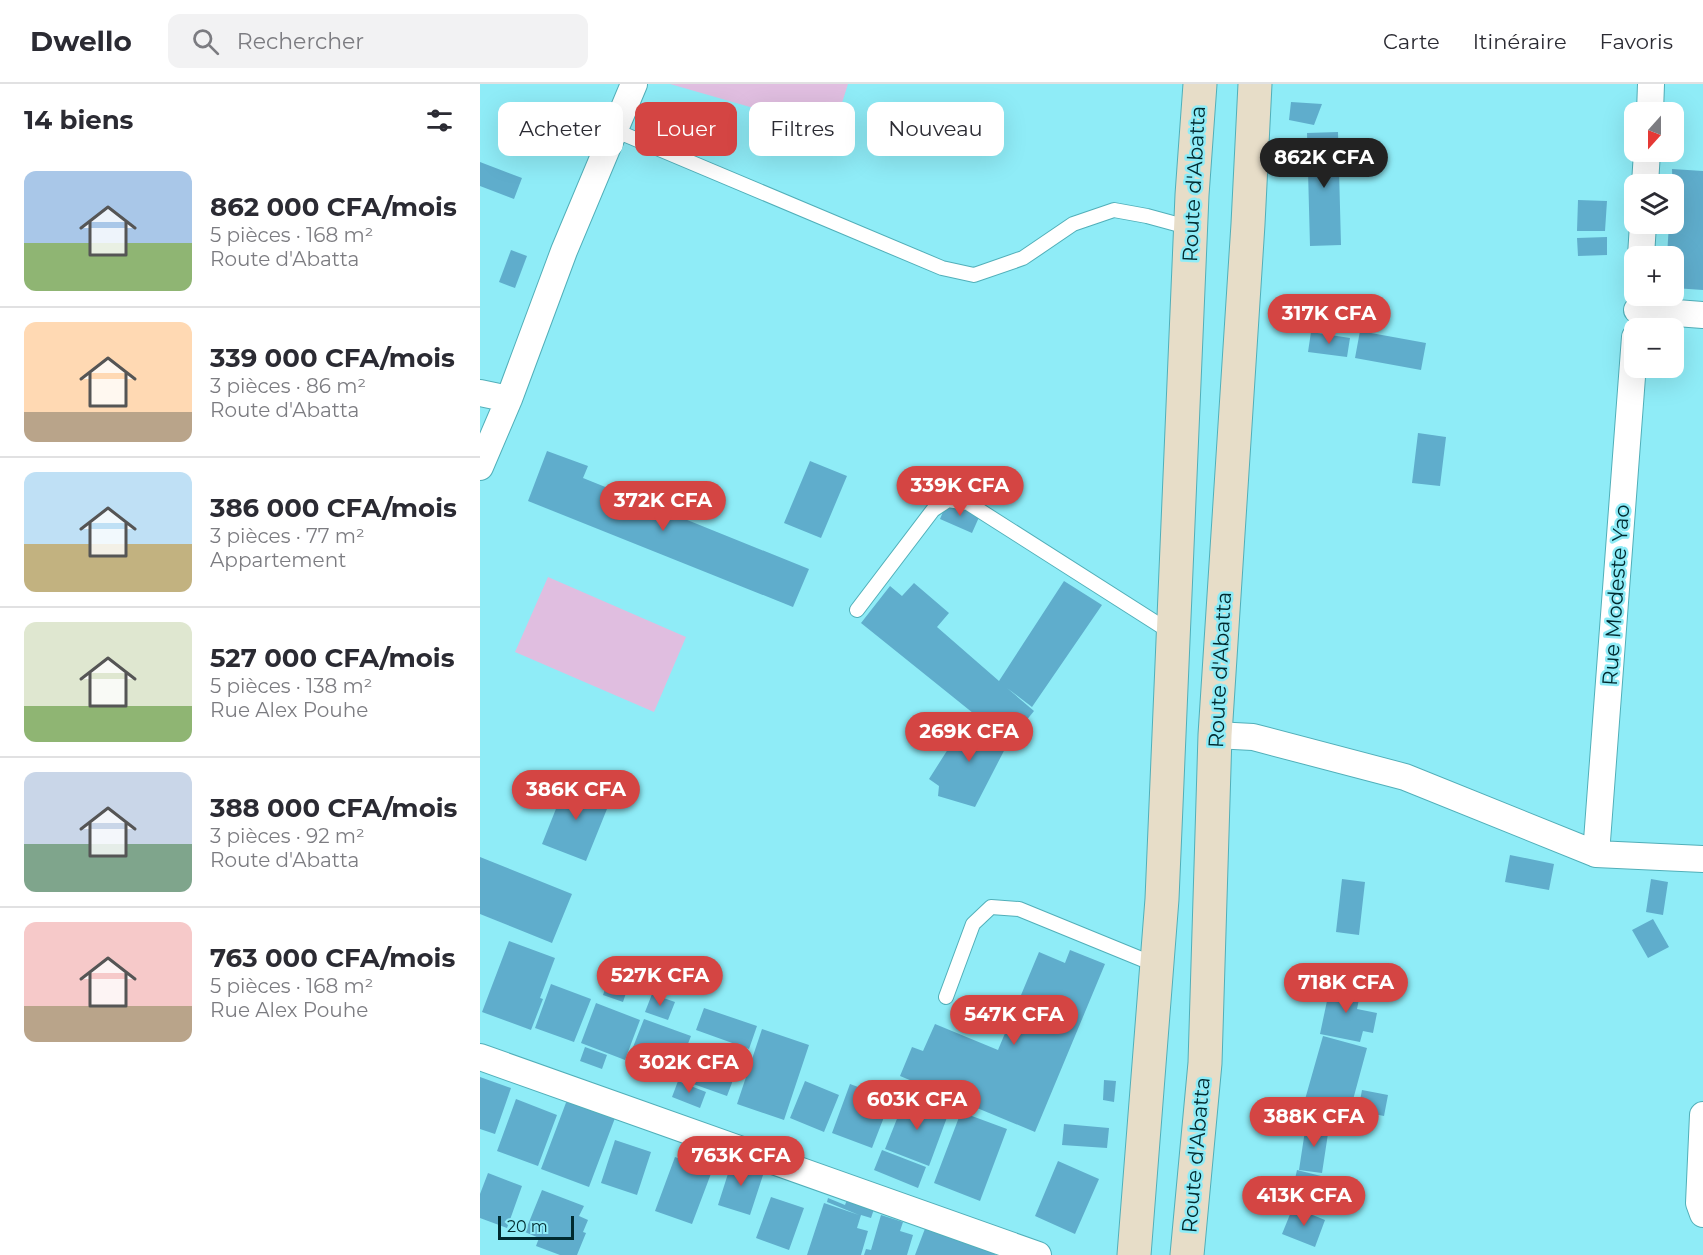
<!DOCTYPE html>
<html lang="fr">
<head>
<meta charset="utf-8">
<style>
	:root { --surface:#fff; --page:#f2f2f3; --text:#2b2b33; --muted:#7c7c81; --line:#e1e1e2; --accent:#d44543 }
	body { margin:0; font-family:Montserrat,sans-serif; background:var(--page); color:var(--text); height:100vh; display:flex; flex-direction:column; font-size:22px; white-space:nowrap }
	* { box-sizing:border-box; margin:0 }
	p { font-size:20px; color:var(--muted) }
	.icon { flex:none; width:33px; height:33px; fill:none; stroke:currentColor; stroke-width:2; stroke-linecap:round; stroke-linejoin:round }
	.map { position:relative; flex:1; overflow:hidden }
	.drawer { display:flex; flex-direction:column; background:var(--surface); width:480px }
	.drawer>* { flex:none }
	.top-card { position:absolute; left:18px; top:18px; width:570px; height:54px; display:flex; gap:12px }
	.needle { width:39px; rotate:201deg }
	.tools { position:absolute; left:1144px; top:18px; display:grid; gap:12px }
	.tools a { display:grid; place-items:center; width:60px; height:60px; border-radius:12px; background:var(--surface); box-shadow:0 6px 24px #0002; font-size:30px }
	.scale { position:absolute; left:18px; bottom:15px; width:76px; box-sizing:border-box; padding-left:6px; border:3px solid #002a2f; border-top:0; font-size:16px; line-height:21px; white-space:nowrap; color:#002a2f; -webkit-text-stroke:4px #8fecf7; paint-order:stroke }
	.price { position:absolute; translate:-50% -51px; padding:0 14px; border-radius:21px; background:var(--accent); color:#fff; font-size:20px; line-height:39px; filter:drop-shadow(0 2px 3px #0008) }
	.price::after { content:''; position:absolute; left:50%; top:36px; width:18px; height:14px; margin-left:-9px; background:inherit; clip-path:polygon(0 0,100% 0,50% 100%) }
	.price.on { background:#222; color:#fff }
	ul { padding:0; list-style:none }
	li { display:flex; align-items:center; gap:18px; height:150px; padding:0 24px }
	li+li { border-top:2px solid var(--line) }
	li span { display:grid; place-items:center; flex:none; width:168px; height:120px; border-radius:12px; color:#555 }
	li>.icon { margin-inline-start:auto }
	span .icon { width:72px; height:72px; fill:#fffc; stroke-width:1 }
	li b { font-size:26px }
	h2 { display:flex; justify-content:space-between; align-items:center; height:72px; padding:0 24px; font-size:26px }
	.tag { padding:0 21px; border-radius:12px; background:var(--surface); box-shadow:0 6px 24px #0002; font-size:21px; line-height:54px }
	.tag.on { background:var(--accent); color:#fff }
	header { display:flex; align-items:center; gap:36px; box-sizing:border-box; height:84px; padding:0 30px; background:var(--surface); border-bottom:2px solid var(--line) }
	header strong { font-size:28px }
	nav { display:flex; gap:33px; margin-inline-start:auto; font-size:21px }
	.search { width:420px; height:54px; background:var(--page); display:flex; align-items:center; gap:15px; box-sizing:border-box; padding:0 21px; border-radius:12px; color:var(--muted); font-size:22px }
	main { display:flex; flex:1; min-height:0 }
	.map>svg:first-child { display:block }
	.green { fill:#e0bee0 }
	.building { fill:#5fadcc }
	.lines { fill:none; stroke-linecap:round; stroke-linejoin:round }
	.lane-casing { stroke:#51afb9; stroke-width:16 }
	.street-casing { stroke:#51afb9; stroke-width:28 }
	.secondary-casing { stroke:#51afb9; stroke-width:35 }
	.lane { stroke:#fff; stroke-width:14 }
	.street { stroke:#fff; stroke-width:26 }
	.secondary { stroke:#e7ddc8; stroke-width:33 }
	.labels { text-anchor:middle; stroke-width:5; stroke-linejoin:round; paint-order:stroke }
	.street-label { font-size:21px; fill:#002a2f; stroke:#8fecf7 }
</style>
</head>
<body>
<header>
<strong>Dwello</strong>
<div class="search"><svg class="icon" aria-label="search" viewBox="0 0 24 24"><circle cx="10" cy="10" r="6"/><path d="M15 15l6 6"/></svg>Rechercher</div>
<nav><a>Carte</a><a>Itinéraire</a><a>Favoris</a></nav>
</header>
<main>
<section class="drawer">
<h2>14 biens<svg class="icon" aria-label="filters" viewBox="0 0 24 24"><path d="M4 7h16M4 17h16"/><circle cx="9" cy="7" r="2"/><circle cx="15" cy="17" r="2"/></svg></h2>
<ul>
<li><span style="background:linear-gradient(#a9c7e8 60%,#8fb573 0)"><svg class="icon" aria-label="home" viewBox="0 0 24 24"><path d="M3 11l9-7 9 7M6 9v11h12V9"/></svg></span><div><b>862 000 CFA/mois</b><p>5 pièces · 168 m²</p><p>Route d'Abatta</p></div></li>
<li><span style="background:linear-gradient(#ffd9b3 75%,#b9a48a 0)"><svg class="icon" aria-label="home" viewBox="0 0 24 24"><path d="M3 11l9-7 9 7M6 9v11h12V9"/></svg></span><div><b>339 000 CFA/mois</b><p>3 pièces · 86 m²</p><p>Route d'Abatta</p></div></li>
<li><span style="background:linear-gradient(#bfe0f5 60%,#c2b280 0)"><svg class="icon" aria-label="home" viewBox="0 0 24 24"><path d="M3 11l9-7 9 7M6 9v11h12V9"/></svg></span><div><b>386 000 CFA/mois</b><p>3 pièces · 77 m²</p><p>Appartement</p></div></li>
<li><span style="background:linear-gradient(#dfe7d0 70%,#8fb573 0)"><svg class="icon" aria-label="home" viewBox="0 0 24 24"><path d="M3 11l9-7 9 7M6 9v11h12V9"/></svg></span><div><b>527 000 CFA/mois</b><p>5 pièces · 138 m²</p><p>Rue Alex Pouhe</p></div></li>
<li><span style="background:linear-gradient(#c9d6e8 60%,#7fa58c 0)"><svg class="icon" aria-label="home" viewBox="0 0 24 24"><path d="M3 11l9-7 9 7M6 9v11h12V9"/></svg></span><div><b>388 000 CFA/mois</b><p>3 pièces · 92 m²</p><p>Route d'Abatta</p></div></li>
<li><span style="background:linear-gradient(#f6c9c9 70%,#b9a48a 0)"><svg class="icon" aria-label="home" viewBox="0 0 24 24"><path d="M3 11l9-7 9 7M6 9v11h12V9"/></svg></span><div><b>763 000 CFA/mois</b><p>5 pièces · 168 m²</p><p>Rue Alex Pouhe</p></div></li>
</ul>
</section>
<div class="map">
<svg width="1223" height="1171" viewBox="0 0 1223 1171">
	<rect width="100%" height="100%" fill="#8fecf7"/>
	<path class="green" d="M 190,0 L 368,0 L 353,47 Z
		M 68,493 L 206,553 L 174,628 L 35,568 Z"/>
	<path class="building" d="M 811,18 L 842,20 L 834,41 L 809,36 Z
		M 858,48 L 861,161 L 830,162 L 827,49 Z
		M 0,78 L 42,94 L 34,115 L 0,102 Z
		M 1192,85 L 1223,87 L 1223,206 L 1194,204 L 1194,172 L 1187,172 L 1189,140 L 1194,140 Z
		M 1098,116 L 1127,117 L 1125,147 L 1097,147 Z
		M 1127,153 L 1127,171 L 1098,172 L 1097,154 Z
		M 31,166 L 47,172 L 35,204 L 19,198 Z
		M 880,247 L 946,259 L 941,286 L 875,274 Z
		M 831,248 L 870,254 L 867,273 L 828,268 Z
		M 938,349 L 966,353 L 960,402 L 932,399 Z
		M 67,367 L 108,382 L 103,394 L 329,485 L 313,523 L 48,417 Z
		M 330,377 L 367,392 L 341,454 L 304,439 Z
		M 468,416 L 500,431 L 492,449 L 460,435 Z
		M 584,497 L 622,521 L 552,623 L 527,604 L 554,627 L 529,658 L 381,539 L 410,502 L 422,512 L 434,499 L 469,529 L 457,543 L 519,597 Z
		M 491,629 L 528,659 L 495,723 L 458,712 L 459,702 L 449,695 Z
		M 87,697 L 131,715 L 106,777 L 62,760 Z
		M 1030,771 L 1074,780 L 1069,806 L 1025,798 Z
		M 0,773 L 92,810 L 72,859 L 0,830 Z
		M 862,795 L 885,798 L 879,851 L 856,848 Z
		M 1171,795 L 1188,798 L 1183,831 L 1166,828 Z
		M 1173,835 L 1189,863 L 1168,874 L 1152,846 Z
		M 29,857 L 75,874 L 60,914 L 63,915 L 51,946 L 2,928 Z
		M 590,866 L 625,880 L 555,1048 L 420,992 L 432,963 L 443,967 L 455,940 L 518,966 L 559,868 L 585,879 Z
		M 129,893 L 149,900 L 143,918 L 123,911 Z
		M 851,898 L 881,905 L 877,925 L 897,929 L 893,949 L 883,947 L 880,958 L 840,950 Z
		M 71,900 L 111,915 L 94,958 L 55,944 Z
		M 172,910 L 195,918 L 188,936 L 165,928 Z
		M 116,919 L 160,936 L 145,976 L 101,959 Z
		M 224,924 L 277,942 L 269,965 L 216,946 Z
		M 164,935 L 211,952 L 195,993 L 148,976 Z
		M 282,945 L 329,961 L 304,1036 L 257,1020 Z
		M 843,952 L 887,964 L 867,1038 L 822,1026 Z
		M 216,959 L 261,975 L 247,1012 L 202,996 Z
		M 105,963 L 127,971 L 122,985 L 100,977 Z
		M 0,993 L 31,1004 L 15,1050 L 0,1045 Z
		M 624,996 L 636,997 L 634,1018 L 623,1016 Z
		M 198,997 L 226,1008 L 220,1024 L 192,1013 Z
		M 325,997 L 359,1011 L 344,1048 L 310,1034 Z
		M 370,1000 L 411,1015 L 392,1064 L 352,1049 Z
		M 882,1006 L 908,1011 L 904,1032 L 878,1027 Z
		M 426,1012 L 469,1028 L 449,1082 L 405,1065 Z
		M 36,1015 L 77,1031 L 58,1082 L 17,1067 Z
		M 87,1016 L 135,1034 L 109,1103 L 61,1085 Z
		M 481,1028 L 527,1045 L 500,1117 L 454,1099 Z
		M 584,1040 L 629,1044 L 627,1064 L 582,1061 Z
		M 826,1040 L 849,1043 L 842,1089 L 819,1086 Z
		M 135,1056 L 171,1068 L 157,1111 L 121,1099 Z
		M 402,1066 L 446,1083 L 438,1104 L 394,1086 Z
		M 195,1073 L 232,1087 L 212,1140 L 175,1127 Z
		M 253,1074 L 285,1085 L 270,1131 L 238,1121 Z
		M 578,1077 L 619,1095 L 595,1150 L 555,1132 Z
		M 817,1086 L 857,1096 L 854,1107 L 848,1105 L 843,1125 L 810,1117 Z
		M 8,1089 L 42,1102 L 27,1144 L 0,1134 L 0,1110 Z
		M 62,1106 L 104,1122 L 99,1132 L 108,1136 L 103,1148 L 106,1149 L 97,1171 L 80,1171 L 56,1162 L 59,1154 L 45,1148 Z
		M 369,1110 L 396,1119 L 391,1134 L 381,1131 L 377,1144 L 388,1147 L 381,1171 L 327,1171 L 344,1119 L 379,1131 L 347,1118 L 348,1114 L 365,1121 Z
		M 291,1113 L 324,1124 L 309,1166 L 276,1154 Z
		M 813,1123 L 845,1136 L 835,1163 L 802,1150 Z
		M 401,1131 L 423,1138 L 420,1147 L 433,1151 L 427,1171 L 384,1171 L 386,1165 L 391,1166 Z
		M 449,1134 L 519,1161 L 515,1171 L 435,1171 Z"/>
	<g class="lines">
		<defs>
			<path id="lane" d="M 134,46 L 462,184 L 494,191 L 543,174 L 593,140 L 634,126 L 667,132 L 711,144
				M 377,526 L 453,426 L 468,416 L 488,419 L 692,549
				M 466,913 L 493,840 L 511,823 L 539,825 L 676,881"/>
			<path id="street" d="M 1170,28 L 1171,0
				M 1165,100 L 1167,68
				M 1161,172 L 1163,140
				M 1157,226 L 1223,231
				M 0,309 L 29,315
				M 0,383 L 29,315 L 84,167 L 154,0
				M 735,651 L 773,653 L 925,693 L 1116,770 L 1223,775
				M 1116,770 L 1155,253
				M 0,973 L 558,1171
				M 1223,1031 L 1219,1119 L 1223,1130"/>
			<path id="secondary" d="M 654,1171 L 682,815 L 712,111 L 720,0
				M 707,1171 L 725,979 L 735,651 L 768,140 L 775,0"/>
		</defs>
		<use href="#lane" class="lane-casing"/>
		<use href="#street" class="street-casing"/>
		<use href="#secondary" class="secondary-casing"/>
		<use href="#lane" class="lane"/>
		<use href="#street" class="street"/>
		<use href="#secondary" class="secondary"/>
	</g>
	<g class="labels">
		<g class="street-label">
			<text transform="translate(714 100) rotate(-87)" y="7">Route d'Abatta</text>
			<text transform="translate(1136 511) rotate(-86)" y="7">Rue Modeste Yao</text>
			<text transform="translate(740 586) rotate(-87)" y="7">Route d'Abatta</text>
			<text transform="translate(716 1071) rotate(-85)" y="7">Route d'Abatta</text>
		</g>
	</g>
</svg>
<div class="tools">
<a><svg class="needle" viewBox="-14 -14 28 28"><path d="M0-13l5 13h-10z" fill="#e53935"/><path d="M0 13l5-13h-10z" fill="#7c7c81"/></svg></a>
<a><svg class="icon" aria-label="layers" viewBox="0 0 24 24"><path d="M12 4l9 5-9 5-9-5zM3 14l9 5 9-5"/></svg></a>
<a>+</a>
<a>−</a>
</div>
<div class="scale">20 m</div>
<b class="price on" style="left:844px;top:105px">862K CFA</b>
<b class="price" style="left:849px;top:261px">317K CFA</b>
<b class="price" style="left:480px;top:433px">339K CFA</b>
<b class="price" style="left:183px;top:448px">372K CFA</b>
<b class="price" style="left:489px;top:679px">269K CFA</b>
<b class="price" style="left:96px;top:737px">386K CFA</b>
<b class="price" style="left:180px;top:923px">527K CFA</b>
<b class="price" style="left:866px;top:930px">718K CFA</b>
<b class="price" style="left:534px;top:962px">547K CFA</b>
<b class="price" style="left:209px;top:1010px">302K CFA</b>
<b class="price" style="left:437px;top:1047px">603K CFA</b>
<b class="price" style="left:834px;top:1064px">388K CFA</b>
<b class="price" style="left:261px;top:1103px">763K CFA</b>
<b class="price" style="left:824px;top:1143px">413K CFA</b>
<div class="top-card">
<a class="tag">Acheter</a>
<a class="tag on">Louer</a>
<a class="tag">Filtres</a>
<a class="tag">Nouveau</a>
</div>
</div>
</main>
</body>
</html>
